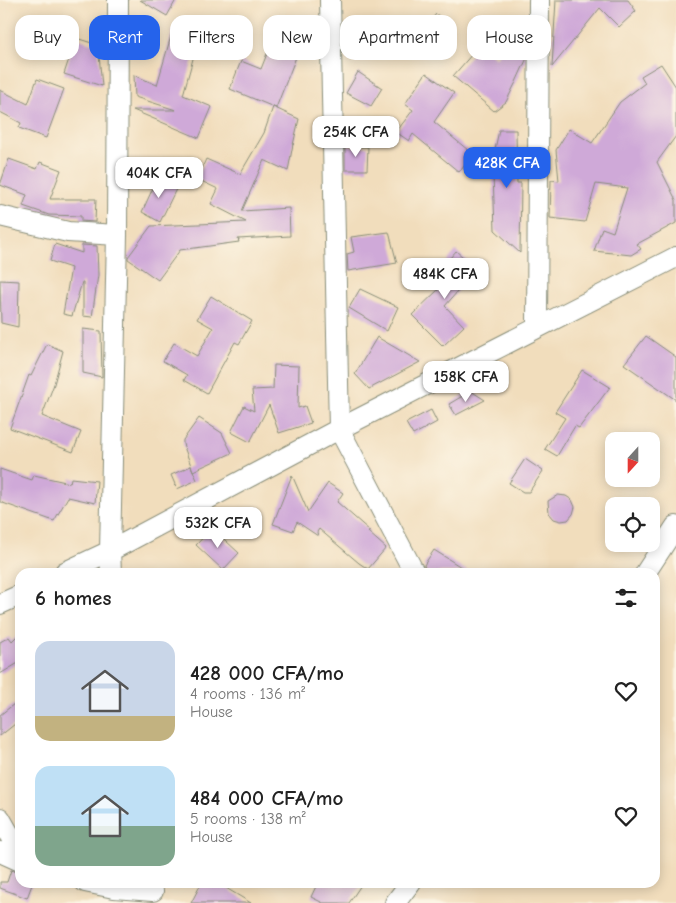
<!DOCTYPE html>
<html lang="en">
<head>
<meta charset="utf-8">
<style>
	:root { --surface:#fff; --page:#f6f6f6; --text:#222; --muted:#767676; --accent:#2563eb }
	body { margin:0; font-family:"Comic Neue",sans-serif; background:var(--page); color:var(--text); height:100vh; display:flex; flex-direction:column; font-size:19px; white-space:nowrap }
	* { box-sizing:border-box; margin:0 }
	p { font-size:16px; color:var(--muted) }
	.icon { flex:none; width:28px; height:28px; fill:none; stroke:currentColor; stroke-width:2; stroke-linecap:round; stroke-linejoin:round }
	.map { position:relative; flex:1; overflow:hidden }
	.panel { position:absolute; left:15px; top:568px; width:645px; height:320px; display:flex; flex-direction:column; background:var(--surface); border-radius:15px; box-shadow:0 2px 12px #0003 }
	.panel>* { flex:none }
	.hud { position:absolute; left:15px; top:15px; width:646px; height:45px; display:flex; gap:10px }
	.needle { width:32px; rotate:201deg }
	.fabs { position:absolute; left:605px; top:432px; display:grid; gap:10px }
	.fabs a { display:grid; place-items:center; width:55px; height:55px; border-radius:10px; background:var(--surface); box-shadow:0 2px 12px #0003; font-size:25px }
	.price { position:absolute; translate:-50% -42px; padding:0 11px; border-radius:10px; background:#fff; color:#222; font-size:16px; line-height:32px; filter:drop-shadow(0 1px 2px #0008) }
	.price::after { content:''; position:absolute; left:50%; top:30px; width:15px; height:11px; margin-left:-8px; background:inherit; clip-path:polygon(0 0,100% 0,50% 100%) }
	.price.on { background:var(--accent); color:#fff }
	ul { padding:0; list-style:none }
	li { display:flex; align-items:center; gap:15px; height:125px; padding:0 20px }
	li span { display:grid; place-items:center; flex:none; width:140px; height:100px; border-radius:15px; color:#555 }
	li>.icon { margin-inline-start:auto }
	span .icon { width:60px; height:60px; fill:#fffc; stroke-width:1 }
	li b { font-size:21px }
	h2 { display:flex; justify-content:space-between; align-items:center; height:60px; padding:0 20px; font-size:21px }
	.pill { padding:0 18px; border-radius:15px; background:var(--surface); box-shadow:0 2px 12px #0003; font-size:18px; line-height:45px }
	.pill.on { background:var(--accent); color:#fff }
	.map>svg:first-child { display:block }
	.building { fill:#cfa9d8 }
	.lines { fill:none; stroke-linecap:round; stroke-linejoin:round }
	.minor-casing { stroke:#888d78; stroke-width:22 }
	.minor { stroke:#fff; stroke-width:20 }
</style>
</head>
<body>
<div class="map">
<svg width="676" height="903" viewBox="0 0 676 903">
	<rect width="100%" height="100%" fill="#fcf5e5"/>
	<filter id="ink" filterUnits="userSpaceOnUse"><feTurbulence type="fractalNoise" baseFrequency=".02" numOctaves="2"/><feDisplacementMap in="SourceGraphic" scale="10" xChannelSelector="R" yChannelSelector="G"/><feConvolveMatrix kernelMatrix="1 2 1 2 8 2 1 2 1" color-interpolation-filters="sRGB"/></filter>
	<filter id="wash" filterUnits="userSpaceOnUse"><feTurbulence type="fractalNoise" baseFrequency=".0096" numOctaves="4" result="noise"/><feDisplacementMap in="SourceGraphic" scale="20" xChannelSelector="R" yChannelSelector="G"/><feGaussianBlur stdDeviation="1.12" result="paint"/><feColorMatrix in="noise" values="0 0 0 0 0 0 0 0 0 0 0 0 0 0 0 0 0 1.4 0 .05"/><feComposite in="paint" operator="in"/></filter>
	<g filter="url(#wash)">
		<rect width="100%" height="100%" fill="#f1ddbc"/>
		<g id="blocks">
			<path class="building" d="M 140,0 L 176,0 L 167,16 Z
				M 556,0 L 628,0 L 636,11 L 619,27 L 600,8 L 552,67 Z
				M 436,14 L 453,27 L 434,52 L 416,39 Z
				M 173,29 L 199,37 L 183,95 L 212,107 L 199,138 L 133,110 L 176,110 L 135,97 L 134,75 L 157,85 Z
				M 76,38 L 98,45 L 102,86 L 64,74 Z
				M 272,41 L 298,52 L 276,108 L 230,89 L 241,61 L 261,69 Z
				M 507,42 L 527,56 L 527,58 L 516,82 L 506,102 L 494,111 L 453,76 L 480,45 L 496,58 Z
				M 661,64 L 676,87 L 676,136 L 657,162 L 676,200 L 676,223 L 637,244 L 641,249 L 631,255 L 594,251 L 602,228 L 613,232 L 627,188 L 596,184 L 585,222 L 550,218 L 551,180 L 559,181 L 556,150 L 569,129 L 592,143 L 620,102 L 645,83 L 641,76 Z
				M 358,72 L 382,88 L 371,106 L 346,93 Z
				M 426,73 L 454,93 L 434,122 L 474,155 L 459,172 L 413,134 L 409,141 L 396,132 L 413,110 L 405,104 Z
				M 37,79 L 64,89 L 46,138 L 19,128 L 21,123 L 0,112 L 0,90 L 28,104 Z
				M 273,107 L 299,119 L 293,145 L 293,144 L 288,171 L 264,160 L 242,211 L 289,208 L 290,236 L 238,239 L 239,242 L 180,250 L 158,280 L 128,259 L 128,257 L 151,226 L 246,222 L 211,204 L 218,189 L 197,179 L 206,159 L 240,174 L 264,133 Z
				M 499,130 L 516,130 L 517,183 L 521,183 L 520,253 L 495,230 L 493,174 L 490,174 Z
				M 345,146 L 368,147 L 367,170 L 345,170 Z
				M 9,159 L 37,169 L 40,162 L 61,170 L 50,199 L 96,199 L 95,222 L 81,221 L 81,216 L 49,215 L 23,206 L 27,195 L 0,185 Z
				M 158,177 L 177,187 L 160,222 L 142,212 Z
				M 389,232 L 397,263 L 348,271 L 347,254 L 354,252 L 351,237 Z
				M 55,244 L 82,253 L 82,245 L 97,246 L 98,275 L 92,317 L 83,316 L 83,282 L 82,282 L 72,316 L 63,314 L 71,268 L 50,261 Z
				M 456,251 L 477,269 L 445,306 L 464,326 L 443,346 L 412,315 L 441,287 L 432,279 Z
				M 0,280 L 19,281 L 18,327 L 1,323 Z
				M 360,289 L 398,307 L 387,331 L 349,308 Z
				M 211,296 L 252,321 L 239,344 L 235,342 L 207,393 L 184,380 L 187,375 L 163,361 L 174,343 L 197,356 L 213,328 L 197,319 Z
				M 83,329 L 101,331 L 102,377 L 83,373 Z
				M 646,336 L 676,357 L 676,400 L 624,364 Z
				M 377,337 L 420,362 L 369,389 L 355,374 Z
				M 47,344 L 63,351 L 54,384 L 42,416 L 81,432 L 73,452 L 10,428 L 29,375 L 31,376 Z
				M 274,365 L 299,366 L 298,408 L 305,406 L 311,423 L 279,433 L 269,405 L 250,442 L 231,432 L 244,406 L 254,411 L 252,390 L 273,389 Z
				M 582,370 L 610,387 L 579,428 L 575,426 L 557,456 L 545,449 L 565,418 L 555,412 Z
				M 471,391 L 485,400 L 456,415 L 449,404 Z
				M 431,410 L 437,422 L 413,435 L 406,423 Z
				M 199,418 L 222,433 L 232,453 L 193,471 L 183,444 L 183,440 Z
				M 525,459 L 543,471 L 529,492 L 523,492 L 509,483 Z
				M 191,466 L 197,480 L 177,489 L 171,475 Z
				M 0,469 L 32,480 L 34,475 L 70,483 L 71,478 L 97,481 L 95,503 L 68,497 L 54,521 L 0,502 Z
				M 292,475 L 308,512 L 328,483 L 343,493 L 337,502 L 370,531 L 368,532 L 386,548 L 368,569 L 359,563 L 319,529 L 317,532 L 318,536 L 297,522 L 293,531 L 273,524 Z
				M 558,495 L 566,496 L 572,500 L 575,507 L 573,514 L 568,520 L 561,521 L 554,519 L 549,513 L 548,501 Z
				M 212,528 L 239,553 L 223,570 L 196,545 Z
				M 434,550 L 469,572 L 426,572 L 424,565 Z
				M 20,633 L 20,662 L 0,674 L 0,642 L 9,637 L 12,641 Z
				M 14,704 L 20,712 L 20,720 L 0,736 L 0,715 Z
				M 11,870 L 20,873 L 20,882 L 33,882 L 27,898 L 0,888 L 0,882 L 7,882 Z
				M 202,882 L 216,882 L 251,903 L 191,903 Z
				M 318,882 L 363,882 L 349,903 L 323,903 L 311,897 Z"/>
		</g>
	</g>
	<g filter="url(#ink)">
		<use href="#blocks" fill-opacity="0" stroke="#888d78" stroke-width="1"/>
		<g class="lines">
			<defs>
				<path id="minor" d="M 330,0 L 339,429 L 414,572
					M 0,216 L 68,232 L 117,235
					M 537,328 L 539,0
					M 65,572 L 110,551 L 339,429 L 676,257
					M 111,572 L 110,551 L 117,235 L 118,0
					M 646,572 L 676,526
					M 0,604 L 20,595
					M 0,818 L 13,841 L 20,849
					M 0,852 L 20,861
					M 85,882 L 114,888 L 153,891
					M 395,903 L 411,882"/>
			</defs>
			<use href="#minor" class="minor-casing"/>
			<use href="#minor" class="minor"/>
		</g>
	</g>
</svg>
<div class="fabs">
<a><svg class="needle" viewBox="-14 -14 28 28"><path d="M0-13l5 13h-10z" fill="#e53935"/><path d="M0 13l5-13h-10z" fill="#767676"/></svg></a>
<a><svg class="icon" aria-label="locate" viewBox="0 0 24 24"><circle cx="12" cy="12" r="6"/><path d="M12 2v4M12 18v4M2 12h4M18 12h4"/></svg></a>
</div>
<b class="price" style="left:356px;top:158px">254K CFA</b>
<b class="price on" style="left:507px;top:189px">428K CFA</b>
<b class="price" style="left:159px;top:199px">404K CFA</b>
<b class="price" style="left:445px;top:300px">484K CFA</b>
<b class="price" style="left:466px;top:403px">158K CFA</b>
<b class="price" style="left:218px;top:549px">532K CFA</b>
<div class="hud">
<a class="pill">Buy</a>
<a class="pill on">Rent</a>
<a class="pill">Filters</a>
<a class="pill">New</a>
<a class="pill">Apartment</a>
<a class="pill">House</a>
</div>
<section class="panel">
<h2>6 homes<svg class="icon" aria-label="filters" viewBox="0 0 24 24"><path d="M4 7h16M4 17h16"/><circle cx="9" cy="7" r="2"/><circle cx="15" cy="17" r="2"/></svg></h2>
<ul>
<li><span style="background:linear-gradient(#c9d6e8 75%,#c2b280 0)"><svg class="icon" aria-label="home" viewBox="0 0 24 24"><path d="M3 11l9-7 9 7M6 9v11h12V9"/></svg></span><div><b>428 000 CFA/mo</b><p>4 rooms · 136 m²</p><p>House</p></div><svg class="icon" aria-label="heart" viewBox="0 0 24 24"><path d="M12 20l-8-8c-3-5 5-10 8-4 3-6 11-1 8 4z"/></svg></li>
<li><span style="background:linear-gradient(#bfe0f5 60%,#7fa58c 0)"><svg class="icon" aria-label="home" viewBox="0 0 24 24"><path d="M3 11l9-7 9 7M6 9v11h12V9"/></svg></span><div><b>484 000 CFA/mo</b><p>5 rooms · 138 m²</p><p>House</p></div><svg class="icon" aria-label="heart" viewBox="0 0 24 24"><path d="M12 20l-8-8c-3-5 5-10 8-4 3-6 11-1 8 4z"/></svg></li>
</ul>
</section>
</div>
</body>
</html>
